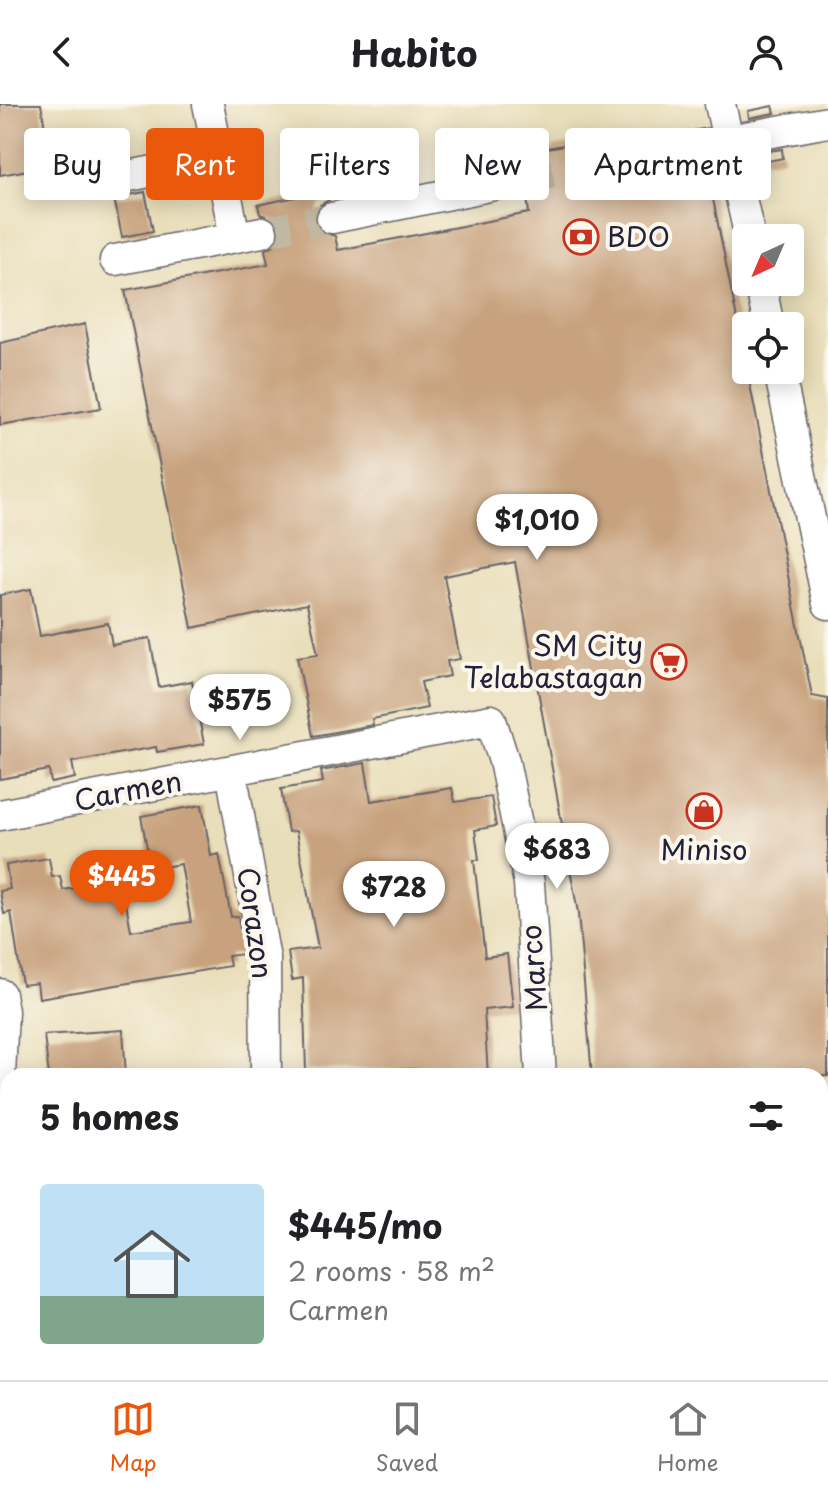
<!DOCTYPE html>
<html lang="en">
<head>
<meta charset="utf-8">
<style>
	:root { --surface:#fff; --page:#f2f2f2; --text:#202124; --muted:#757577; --line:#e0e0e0; --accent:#ea580c }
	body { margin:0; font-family:"Playpen Sans",sans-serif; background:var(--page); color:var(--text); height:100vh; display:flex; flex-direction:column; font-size:30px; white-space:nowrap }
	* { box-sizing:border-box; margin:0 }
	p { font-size:26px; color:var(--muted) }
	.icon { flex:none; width:44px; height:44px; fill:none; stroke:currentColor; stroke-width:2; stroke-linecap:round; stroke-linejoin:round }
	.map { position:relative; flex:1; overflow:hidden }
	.drawer { position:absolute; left:0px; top:964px; width:828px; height:312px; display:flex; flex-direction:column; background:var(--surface); border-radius:24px 24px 0 0; box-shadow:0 4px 20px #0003 }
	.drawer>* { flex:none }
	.hud { position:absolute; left:24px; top:24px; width:780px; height:72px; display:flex; gap:16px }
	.needle { width:52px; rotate:224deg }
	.tools { position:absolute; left:732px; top:120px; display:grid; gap:16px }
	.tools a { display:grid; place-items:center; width:72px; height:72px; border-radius:8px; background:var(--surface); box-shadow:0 4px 20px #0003; font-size:40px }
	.price { position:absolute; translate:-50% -68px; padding:0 18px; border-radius:28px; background:#fff; color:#222; font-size:26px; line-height:52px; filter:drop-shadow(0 2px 4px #0008) }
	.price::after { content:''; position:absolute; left:50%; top:48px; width:24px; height:18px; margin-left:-12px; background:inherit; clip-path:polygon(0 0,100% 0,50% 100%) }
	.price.current { background:var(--accent); color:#fff }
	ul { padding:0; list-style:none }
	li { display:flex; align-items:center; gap:24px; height:200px; padding:0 40px }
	li span { display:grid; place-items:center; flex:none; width:224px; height:160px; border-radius:8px; color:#555 }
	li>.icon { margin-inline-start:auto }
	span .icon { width:96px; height:96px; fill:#fffc; stroke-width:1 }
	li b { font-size:34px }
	h2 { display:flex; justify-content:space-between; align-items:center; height:96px; padding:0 40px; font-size:34px }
	.chip { padding:0 28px; border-radius:8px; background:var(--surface); box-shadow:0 4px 20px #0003; font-size:28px; line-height:72px }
	.chip.current { background:var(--accent); color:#fff }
	header { display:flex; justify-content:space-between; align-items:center; height:104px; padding:0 40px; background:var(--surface); font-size:36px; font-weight:700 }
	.tabs { display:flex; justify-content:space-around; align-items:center; height:112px; border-top:2px solid var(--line); background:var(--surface); font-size:22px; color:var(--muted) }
	.tabs a { display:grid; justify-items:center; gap:4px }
	.tabs .current { color:var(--accent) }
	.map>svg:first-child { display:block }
	.building { fill:#c8a27e }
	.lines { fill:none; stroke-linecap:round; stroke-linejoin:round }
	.minor-tunnel { stroke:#c1b8a1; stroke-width:30; stroke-dasharray:30 15; stroke-linecap:butt }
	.minor-casing { stroke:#686467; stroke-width:33 }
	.minor { stroke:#fff; stroke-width:30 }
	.labels { text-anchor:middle; stroke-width:8; stroke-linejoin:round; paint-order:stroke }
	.poi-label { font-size:28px; fill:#22223b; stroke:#fbf7ec; text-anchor:start }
	.street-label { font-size:28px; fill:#22223b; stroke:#fbf7ec }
</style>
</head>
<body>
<header><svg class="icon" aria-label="back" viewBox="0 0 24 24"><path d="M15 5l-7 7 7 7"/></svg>Habito<svg class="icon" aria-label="person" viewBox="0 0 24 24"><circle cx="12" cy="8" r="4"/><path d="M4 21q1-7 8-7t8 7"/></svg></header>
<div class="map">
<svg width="828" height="1276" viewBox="0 0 828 1276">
	<rect width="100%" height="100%" fill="#fbf7ec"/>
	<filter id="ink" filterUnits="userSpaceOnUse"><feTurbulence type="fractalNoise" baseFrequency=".0125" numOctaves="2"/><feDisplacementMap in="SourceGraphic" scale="16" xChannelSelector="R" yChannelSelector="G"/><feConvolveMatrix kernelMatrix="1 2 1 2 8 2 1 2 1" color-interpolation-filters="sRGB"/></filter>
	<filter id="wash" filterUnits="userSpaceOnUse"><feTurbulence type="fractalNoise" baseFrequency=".006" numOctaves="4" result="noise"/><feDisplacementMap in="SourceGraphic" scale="32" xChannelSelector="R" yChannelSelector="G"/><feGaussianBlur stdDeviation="1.8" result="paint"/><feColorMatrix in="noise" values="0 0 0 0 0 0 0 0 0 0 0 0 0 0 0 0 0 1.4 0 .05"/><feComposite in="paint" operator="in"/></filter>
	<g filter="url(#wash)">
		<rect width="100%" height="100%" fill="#e9deba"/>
		<g id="blocks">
			<path class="building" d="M 0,0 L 41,0 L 51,62 L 0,71 Z
				M 773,2 L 775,9 L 749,14 L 748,7 Z
				M 598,35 L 599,41 L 585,52 L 585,63 L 595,76 L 606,77 L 609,92 L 709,75 L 812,592 L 828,595 L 828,972 L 592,972 L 578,809 L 515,458 L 444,472 L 460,555 L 447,557 L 450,572 L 421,578 L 427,604 L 372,615 L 373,621 L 313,632 L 297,553 L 318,550 L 307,500 L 192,524 L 125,186 L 268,160 L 265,146 L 274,141 L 280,125 L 275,116 L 260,110 L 258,101 L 327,86 L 329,96 L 320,101 L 314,117 L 319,126 L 335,132 L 338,146 L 529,109 L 527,93 L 535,88 L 541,72 L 536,63 L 521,57 L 519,49 Z
				M 782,45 L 783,54 L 758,59 L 756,49 Z
				M 145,88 L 153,127 L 122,133 L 114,94 Z
				M 85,220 L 101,304 L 0,321 L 0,239 Z
				M 31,485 L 40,532 L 108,519 L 112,541 L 150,534 L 159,583 L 192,577 L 204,640 L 157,648 L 156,643 L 72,658 L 75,674 L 51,679 L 49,666 L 0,675 L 0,491 Z
				M 365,659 L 371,697 L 452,684 L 455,698 L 491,693 L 496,722 L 475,726 L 479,756 L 474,756 L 485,853 L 507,850 L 513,903 L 484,906 L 488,972 L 417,972 L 416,965 L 306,967 L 303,874 L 292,876 L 288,848 L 318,844 L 296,727 L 288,728 L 281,685 L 323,678 L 321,667 Z
				M 202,701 L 211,752 L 219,750 L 231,813 L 238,812 L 244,850 L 228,852 L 230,862 L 39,894 L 37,879 L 22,881 L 11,808 L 4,810 L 0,787 L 10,785 L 6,761 L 49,754 L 52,773 L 60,772 L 63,786 L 122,776 L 131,827 L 191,818 L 181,760 L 151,765 L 141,712 Z
				M 123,926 L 126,972 L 49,972 L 44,931 Z"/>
		</g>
	</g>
	<g filter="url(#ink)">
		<use href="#blocks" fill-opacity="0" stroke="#686467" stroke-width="2"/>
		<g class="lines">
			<path class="minor-tunnel" d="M 523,75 L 602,59
				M 262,128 L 332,114"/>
			<defs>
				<path id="minor" d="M 208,0 L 235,133
					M 720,0 L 750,134
					M 602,59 L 828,18
					M 89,80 L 219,54
					M 332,114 L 523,75
					M 115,156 L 262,128
					M 760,178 L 769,222
					M 779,266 L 828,500
					M 231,667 L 265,855 L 266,972
					M 0,711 L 491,616 L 504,657 L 529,779 L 541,972
					M 0,890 L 3,907 L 0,972
					M 259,1276 L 260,1268
					M 520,1276 L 521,1268"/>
			</defs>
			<use href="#minor" class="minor-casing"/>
			<use href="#minor" class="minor"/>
		</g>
	</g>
	<defs>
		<symbol id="bank-ring" viewBox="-11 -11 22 22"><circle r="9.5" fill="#fbf7ec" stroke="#c8321e" stroke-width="1.5"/><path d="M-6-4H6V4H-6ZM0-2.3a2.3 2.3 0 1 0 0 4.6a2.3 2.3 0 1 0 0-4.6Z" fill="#c8321e"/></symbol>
		<symbol id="supermarket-ring" viewBox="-11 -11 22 22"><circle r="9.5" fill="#fbf7ec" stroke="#c8321e" stroke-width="1.5"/><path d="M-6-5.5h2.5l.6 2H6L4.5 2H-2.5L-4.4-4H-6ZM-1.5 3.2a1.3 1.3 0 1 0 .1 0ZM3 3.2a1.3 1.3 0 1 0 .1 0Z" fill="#c8321e"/></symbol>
		<symbol id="shop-ring" viewBox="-11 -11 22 22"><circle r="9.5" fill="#fbf7ec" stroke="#c8321e" stroke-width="1.5"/><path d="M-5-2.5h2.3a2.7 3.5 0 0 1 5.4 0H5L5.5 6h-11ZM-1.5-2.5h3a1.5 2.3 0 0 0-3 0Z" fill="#c8321e"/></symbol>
	</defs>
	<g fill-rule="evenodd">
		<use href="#bank-ring" x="561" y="113" width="40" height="40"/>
		<use href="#supermarket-ring" x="649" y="538" width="40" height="40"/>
		<use href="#shop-ring" x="684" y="687" width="40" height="40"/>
	</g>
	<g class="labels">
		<g class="poi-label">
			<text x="607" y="143">BDO</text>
			<text x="643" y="552" text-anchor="end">SM City<tspan x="643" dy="32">Telabastagan</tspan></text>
			<text x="704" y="756" text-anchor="middle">Miniso</text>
		</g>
		<g class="street-label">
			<text transform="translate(128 687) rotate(-11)" y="10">Carmen</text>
			<text transform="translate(255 819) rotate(82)" y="10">Corazon</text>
			<text transform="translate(534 864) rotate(-94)" y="10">Marco</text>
		</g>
	</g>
</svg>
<div class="tools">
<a><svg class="needle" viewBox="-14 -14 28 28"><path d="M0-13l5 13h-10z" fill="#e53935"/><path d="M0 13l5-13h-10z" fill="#757577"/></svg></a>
<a><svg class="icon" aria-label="locate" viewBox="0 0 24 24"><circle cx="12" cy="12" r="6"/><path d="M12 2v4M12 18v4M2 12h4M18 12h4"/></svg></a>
</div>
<b class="price" style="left:537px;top:458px">$1,010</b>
<b class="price" style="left:240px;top:638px">$575</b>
<b class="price" style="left:557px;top:787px">$683</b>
<b class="price current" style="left:122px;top:814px">$445</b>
<b class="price" style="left:394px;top:825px">$728</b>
<div class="hud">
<a class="chip">Buy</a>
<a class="chip current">Rent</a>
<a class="chip">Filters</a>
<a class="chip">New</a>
<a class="chip">Apartment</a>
</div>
<section class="drawer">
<h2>5 homes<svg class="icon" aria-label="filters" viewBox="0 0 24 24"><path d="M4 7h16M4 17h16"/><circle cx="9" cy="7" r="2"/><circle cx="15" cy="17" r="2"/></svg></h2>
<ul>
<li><span style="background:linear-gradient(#bfe0f5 70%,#7fa58c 0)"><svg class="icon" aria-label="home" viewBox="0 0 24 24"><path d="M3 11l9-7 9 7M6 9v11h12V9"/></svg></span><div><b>$445/mo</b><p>2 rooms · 58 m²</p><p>Carmen</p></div></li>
</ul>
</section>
</div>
<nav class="tabs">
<a class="current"><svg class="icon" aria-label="map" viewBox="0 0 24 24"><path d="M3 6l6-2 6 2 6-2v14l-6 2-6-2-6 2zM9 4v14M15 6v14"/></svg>Map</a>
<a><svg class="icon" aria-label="saved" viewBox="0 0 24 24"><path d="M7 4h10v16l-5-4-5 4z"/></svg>Saved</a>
<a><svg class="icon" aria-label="home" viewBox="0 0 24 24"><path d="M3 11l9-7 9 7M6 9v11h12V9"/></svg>Home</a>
</nav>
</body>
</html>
